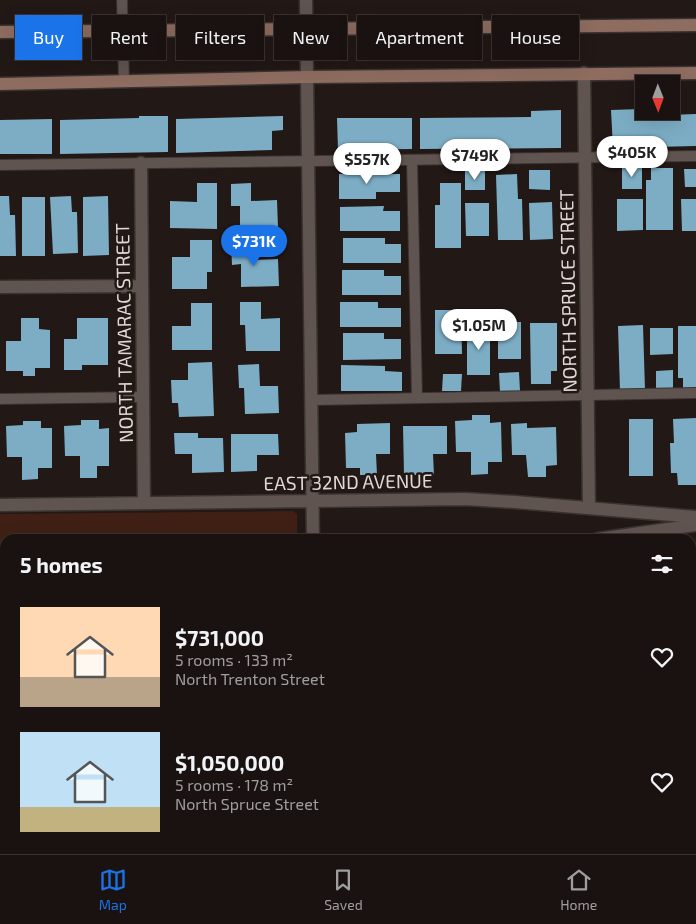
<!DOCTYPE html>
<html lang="en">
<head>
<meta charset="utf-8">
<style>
	:root { --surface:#1a1210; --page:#27201e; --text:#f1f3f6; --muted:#9f9e9f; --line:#383230; --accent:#1a73e8 }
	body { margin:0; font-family:"Exo 2",sans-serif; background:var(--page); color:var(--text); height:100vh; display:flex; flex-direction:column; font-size:19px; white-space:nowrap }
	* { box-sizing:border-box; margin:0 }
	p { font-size:16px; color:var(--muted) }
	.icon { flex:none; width:28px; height:28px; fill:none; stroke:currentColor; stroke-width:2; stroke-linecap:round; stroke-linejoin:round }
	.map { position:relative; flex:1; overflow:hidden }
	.side { position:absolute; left:0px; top:534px; width:696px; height:321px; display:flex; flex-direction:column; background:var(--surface); border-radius:15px 15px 0 0; box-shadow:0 5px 20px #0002,0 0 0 1px var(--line) }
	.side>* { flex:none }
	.top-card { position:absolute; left:15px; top:15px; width:666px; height:45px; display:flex; gap:10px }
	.needle { width:32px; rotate:179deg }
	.tools { position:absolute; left:635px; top:75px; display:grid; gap:10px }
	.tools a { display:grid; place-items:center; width:45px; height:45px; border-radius:0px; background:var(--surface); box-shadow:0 5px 20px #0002,0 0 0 1px var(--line); font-size:25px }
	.price { position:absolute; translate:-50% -42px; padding:0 11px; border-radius:18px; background:#fff; color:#222; font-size:16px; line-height:32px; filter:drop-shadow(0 1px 2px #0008) }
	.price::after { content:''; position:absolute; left:50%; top:30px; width:15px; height:11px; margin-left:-8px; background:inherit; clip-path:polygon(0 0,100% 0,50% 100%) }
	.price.selected { background:var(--accent); color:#fff }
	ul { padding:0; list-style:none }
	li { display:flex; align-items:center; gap:15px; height:125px; padding:0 20px }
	li span { display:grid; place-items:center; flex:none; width:140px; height:100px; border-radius:0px; color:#555 }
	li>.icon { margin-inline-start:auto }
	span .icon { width:60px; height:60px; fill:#fffc; stroke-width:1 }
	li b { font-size:21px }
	h2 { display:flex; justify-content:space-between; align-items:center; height:60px; padding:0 20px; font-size:21px }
	.tag { padding:0 18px; border-radius:0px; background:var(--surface); box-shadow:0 5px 20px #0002,0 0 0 1px var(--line); font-size:18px; line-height:45px }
	.tag.selected { background:var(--accent); color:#fff }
	.dock { display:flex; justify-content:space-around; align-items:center; height:70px; border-top:1px solid var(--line); background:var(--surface); font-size:14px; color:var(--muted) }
	.dock a { display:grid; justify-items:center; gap:2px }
	.dock .selected { color:var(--accent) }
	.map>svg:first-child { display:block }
	.green { fill:#402015 }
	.building { fill:#7cadc5 }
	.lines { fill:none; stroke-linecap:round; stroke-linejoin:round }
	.service-casing { stroke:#3a3331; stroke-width:12 }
	.minor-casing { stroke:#3a3331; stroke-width:15 }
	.secondary-casing { stroke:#3a3331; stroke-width:15 }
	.service { stroke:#605450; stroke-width:10 }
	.minor { stroke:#605450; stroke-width:12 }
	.secondary { stroke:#8e6c60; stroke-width:12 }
	.labels { text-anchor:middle; stroke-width:5; stroke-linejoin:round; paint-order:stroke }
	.street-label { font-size:19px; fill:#dfd8d5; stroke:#221815 }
</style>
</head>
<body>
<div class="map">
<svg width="696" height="854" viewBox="0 0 696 854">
	<rect width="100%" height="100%" fill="#221815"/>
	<path class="green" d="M 293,511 L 297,514 L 297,539 L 5,539 L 5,546 L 0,547 L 0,514 Z"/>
	<path class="building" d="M 640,109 L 640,116 L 696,114 L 696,146 L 613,148 L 611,110 Z
		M 561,110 L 561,148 L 420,149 L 420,118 L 531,117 L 531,111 Z
		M 139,116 L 168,116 L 168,152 L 60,154 L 60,120 L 139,118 Z
		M 283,116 L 283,130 L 272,131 L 272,150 L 176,153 L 176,119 Z
		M 337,118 L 412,118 L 412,149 L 338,150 Z
		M 52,119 L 52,154 L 0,154 L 0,120 Z
		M 622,168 L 642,168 L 642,189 L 622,189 Z
		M 651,168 L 673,168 L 673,230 L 646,230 L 646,180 L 651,180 Z
		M 684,169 L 696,169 L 696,187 L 685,187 Z
		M 529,170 L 550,170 L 550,190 L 529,189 Z
		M 465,171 L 485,171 L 485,190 L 465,190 Z
		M 339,174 L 400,174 L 400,192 L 376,192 L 376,199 L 339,199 Z
		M 517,174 L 518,199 L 522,199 L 523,240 L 498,240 L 496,175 Z
		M 197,183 L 217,183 L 217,229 L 170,228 L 170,201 L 197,202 Z
		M 251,183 L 251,201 L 277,200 L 278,228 L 240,228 L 240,206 L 231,206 L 231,184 Z
		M 440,183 L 461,183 L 461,248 L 435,248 L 435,205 L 440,205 Z
		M 0,196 L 9,196 L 10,215 L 15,215 L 16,256 L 0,256 Z
		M 71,196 L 72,212 L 77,212 L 78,253 L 53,254 L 50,197 Z
		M 108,196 L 109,255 L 83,256 L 83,197 Z
		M 22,197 L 45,197 L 45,256 L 22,256 Z
		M 617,199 L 643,199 L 643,230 L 617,231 Z
		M 681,199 L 696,199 L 696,231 L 682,231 Z
		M 552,202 L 553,239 L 530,240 L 529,203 Z
		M 465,203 L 489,203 L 489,236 L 466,236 Z
		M 384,206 L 383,211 L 400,211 L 400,231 L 340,231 L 340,207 Z
		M 343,238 L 385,238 L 385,244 L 401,244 L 401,263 L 343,263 Z
		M 190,240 L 212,240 L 212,272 L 207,272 L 207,289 L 172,289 L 172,257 L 190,257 Z
		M 252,242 L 253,260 L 278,259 L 279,286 L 241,287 L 241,264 L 232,265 L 231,243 Z
		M 342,270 L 384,270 L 384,276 L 401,276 L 401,295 L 342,295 Z
		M 240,302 L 261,302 L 261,319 L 280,318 L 280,351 L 246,351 L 245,325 L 240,325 Z
		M 340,302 L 378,302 L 378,308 L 401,308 L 401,327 L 340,327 Z
		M 191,303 L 212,303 L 212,350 L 172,350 L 172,326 L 191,326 Z
		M 435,310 L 461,310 L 462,354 L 435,354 Z
		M 21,318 L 39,318 L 39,329 L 50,330 L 50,368 L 35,368 L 35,376 L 23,376 L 23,371 L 6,371 L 6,341 L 21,341 Z
		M 77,318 L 108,318 L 108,365 L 82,365 L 82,370 L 64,370 L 64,339 L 77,339 Z
		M 498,322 L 521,322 L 521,359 L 498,359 Z
		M 530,323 L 557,323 L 557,371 L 551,371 L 551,384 L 531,384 Z
		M 643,325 L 645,390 L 620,391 L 618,326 Z
		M 678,326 L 696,326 L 696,389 L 683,389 L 683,378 L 678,378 Z
		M 490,327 L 490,375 L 467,375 L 467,328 Z
		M 650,328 L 673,328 L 673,354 L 650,355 Z
		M 343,333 L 384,333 L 384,339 L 401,339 L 401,359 L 343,360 Z
		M 212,362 L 214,416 L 179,417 L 178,403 L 172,403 L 171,380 L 188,380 L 188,363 Z
		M 259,364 L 260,386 L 278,386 L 279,413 L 245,414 L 244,388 L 239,388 L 238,365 Z
		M 341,365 L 385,366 L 385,371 L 402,372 L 402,391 L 341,391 Z
		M 673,370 L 673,388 L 656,389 L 656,371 Z
		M 519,372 L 520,391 L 500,392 L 499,373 Z
		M 443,374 L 462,374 L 461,391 L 442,391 Z
		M 472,415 L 490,415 L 490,423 L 501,422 L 502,462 L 488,462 L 488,474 L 471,475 L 471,452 L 456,452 L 455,421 L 472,420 Z
		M 696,418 L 696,485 L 678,485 L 677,473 L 671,473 L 670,443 L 674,443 L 673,419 Z
		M 629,419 L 653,419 L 653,476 L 629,476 Z
		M 81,420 L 99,420 L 99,429 L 109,428 L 109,466 L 97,466 L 97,478 L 80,478 L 80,456 L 65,456 L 64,426 L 81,425 Z
		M 23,421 L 41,421 L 41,428 L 52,428 L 52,468 L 38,468 L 38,479 L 22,480 L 22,457 L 7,457 L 6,426 L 23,425 Z
		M 390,423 L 390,454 L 376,454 L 377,475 L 360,475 L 360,468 L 346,468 L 345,433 L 357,432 L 357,424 Z
		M 527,423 L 527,428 L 556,427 L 557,465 L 546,466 L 546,477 L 528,477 L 526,455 L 512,455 L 511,424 Z
		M 403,426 L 447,426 L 447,454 L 433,454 L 434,475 L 404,475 Z
		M 174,433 L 198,433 L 198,438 L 223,438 L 224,472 L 192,473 L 192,454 L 175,454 Z
		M 231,434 L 278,434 L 279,455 L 257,455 L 257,471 L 231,472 Z
		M 691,574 L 696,574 L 696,632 L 691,632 Z
		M 0,585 L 5,585 L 5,646 L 1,646 Z
		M 691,670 L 696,670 L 696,704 L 691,704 Z
		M 691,756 L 696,756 L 696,777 L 691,777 Z
		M 691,781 L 696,781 L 696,808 L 691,808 Z
		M 691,815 L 696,815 L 696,836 L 691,836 Z
		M 691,841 L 696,841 L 696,854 L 684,854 L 684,850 L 691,850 Z
		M 33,850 L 83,850 L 84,854 L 33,854 Z
		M 130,850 L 180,850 L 180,854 L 130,854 Z
		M 217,850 L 284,850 L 285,854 L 217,854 Z
		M 347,850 L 384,850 L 384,854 L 347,854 Z
		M 439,850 L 500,850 L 500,854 L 439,854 Z"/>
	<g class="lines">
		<defs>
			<path id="service" d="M 122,0 L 124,82
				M 412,160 L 417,398
				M 0,165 L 696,156
				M 0,399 L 143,397
				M 311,400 L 696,393
				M 691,655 L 696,655
				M 0,664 L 5,664
				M 8,850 L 8,854
				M 205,850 L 205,854
				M 428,850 L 428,854"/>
			<path id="minor" d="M 306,0 L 313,539
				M 584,73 L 589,508
				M 141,163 L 144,503
				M 0,287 L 142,286
				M 0,505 L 465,499 L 515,502 L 696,517
				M 598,539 L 696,525
				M 0,555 L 5,555
				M 317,850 L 317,854
				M 592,850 L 592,854"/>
			<path id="secondary" d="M 0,32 L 696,25
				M 0,84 L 307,77 L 696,73"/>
		</defs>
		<use href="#service" class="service-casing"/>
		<use href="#minor" class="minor-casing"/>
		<use href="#secondary" class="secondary-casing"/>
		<use href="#service" class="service"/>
		<use href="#minor" class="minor"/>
		<use href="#secondary" class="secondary"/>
	</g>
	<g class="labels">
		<g class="street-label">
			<text transform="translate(568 291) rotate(-91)" y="7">NORTH SPRUCE STREET</text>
			<text transform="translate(124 333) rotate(-91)" y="7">NORTH TAMARAC STREET</text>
			<text transform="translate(348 482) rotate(-1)" y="7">EAST 32ND AVENUE</text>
		</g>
	</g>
</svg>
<div class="tools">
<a><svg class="needle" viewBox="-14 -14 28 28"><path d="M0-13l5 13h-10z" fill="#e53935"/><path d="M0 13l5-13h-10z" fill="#9f9e9f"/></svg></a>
</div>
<b class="price" style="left:632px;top:178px">$405K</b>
<b class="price" style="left:475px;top:181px">$749K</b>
<b class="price" style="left:367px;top:185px">$557K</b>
<b class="price selected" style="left:254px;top:267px">$731K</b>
<b class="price" style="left:479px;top:351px">$1.05M</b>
<div class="top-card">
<a class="tag selected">Buy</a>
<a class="tag">Rent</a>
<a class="tag">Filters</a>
<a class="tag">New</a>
<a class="tag">Apartment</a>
<a class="tag">House</a>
</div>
<section class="side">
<h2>5 homes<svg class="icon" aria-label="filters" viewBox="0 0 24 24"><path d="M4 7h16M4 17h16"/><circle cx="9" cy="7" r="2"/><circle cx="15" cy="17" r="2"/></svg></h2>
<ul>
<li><span style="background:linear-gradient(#ffd9b3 70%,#b9a48a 0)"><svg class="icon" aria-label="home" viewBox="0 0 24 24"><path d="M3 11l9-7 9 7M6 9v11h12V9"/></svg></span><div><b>$731,000</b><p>5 rooms · 133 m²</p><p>North Trenton Street</p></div><svg class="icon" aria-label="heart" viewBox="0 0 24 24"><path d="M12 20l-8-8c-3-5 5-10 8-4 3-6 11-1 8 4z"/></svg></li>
<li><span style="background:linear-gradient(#bfe0f5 75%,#c2b280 0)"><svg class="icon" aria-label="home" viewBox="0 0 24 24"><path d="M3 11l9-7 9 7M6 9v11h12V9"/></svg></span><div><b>$1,050,000</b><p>5 rooms · 178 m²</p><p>North Spruce Street</p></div><svg class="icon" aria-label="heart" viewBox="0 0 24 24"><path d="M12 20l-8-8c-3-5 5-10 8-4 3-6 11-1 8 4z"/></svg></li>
</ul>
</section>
</div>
<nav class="dock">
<a class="selected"><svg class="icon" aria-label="map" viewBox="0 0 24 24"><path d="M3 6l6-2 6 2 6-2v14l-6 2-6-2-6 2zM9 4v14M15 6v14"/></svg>Map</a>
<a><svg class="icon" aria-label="saved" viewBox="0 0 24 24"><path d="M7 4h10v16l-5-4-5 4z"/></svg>Saved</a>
<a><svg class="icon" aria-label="home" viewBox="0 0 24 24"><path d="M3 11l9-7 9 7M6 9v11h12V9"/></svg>Home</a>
</nav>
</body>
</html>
